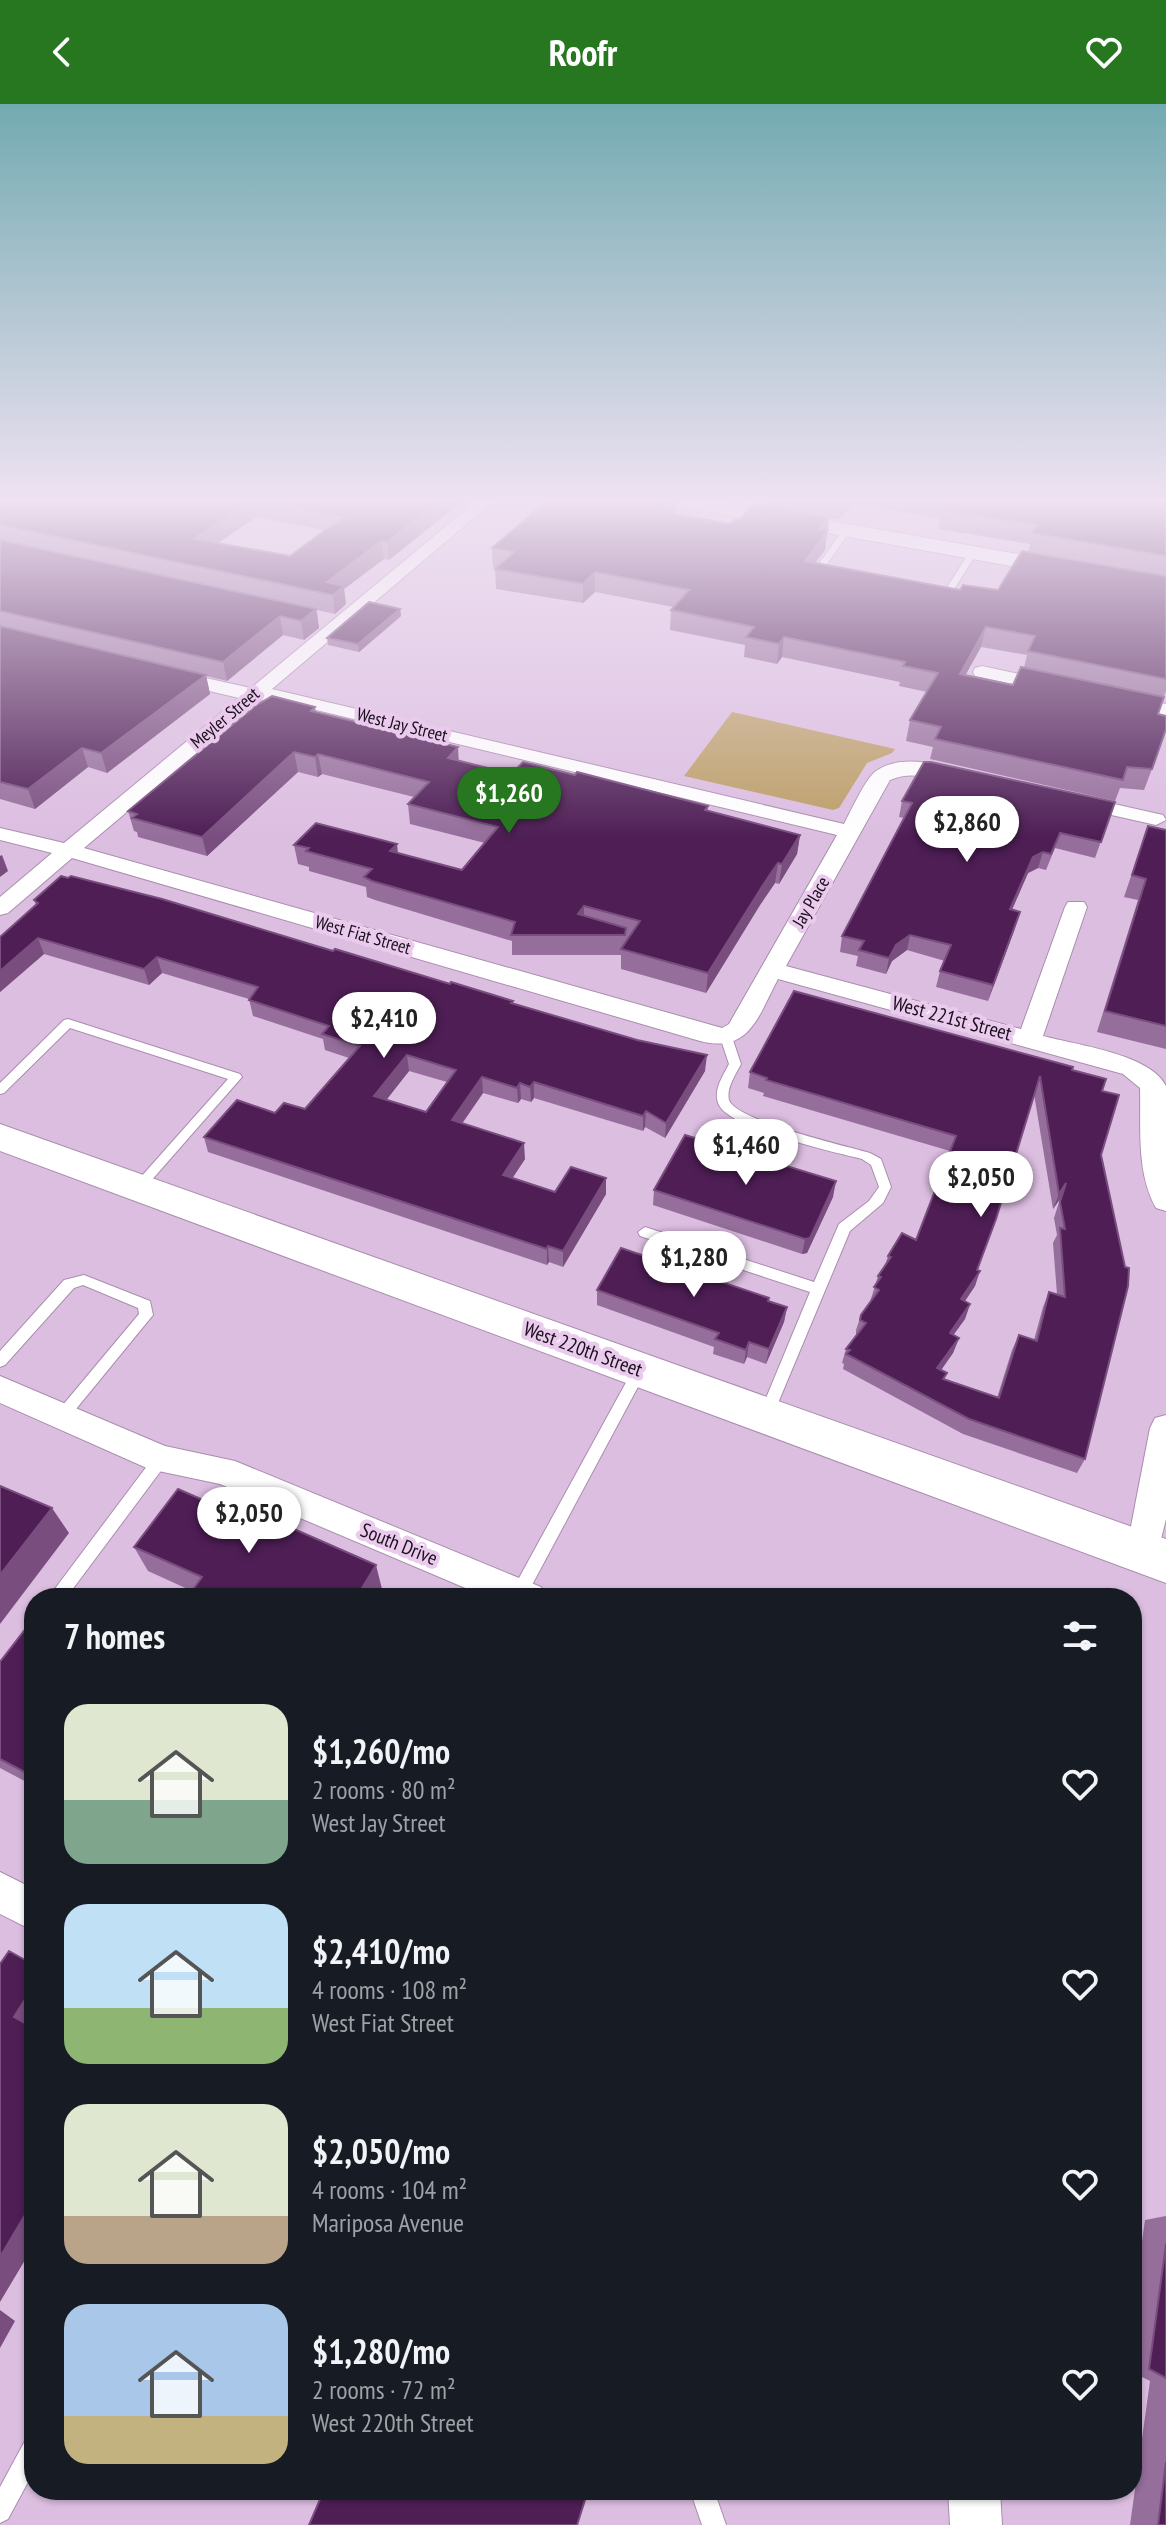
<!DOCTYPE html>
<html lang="en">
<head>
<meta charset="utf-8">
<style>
	:root { --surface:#171b24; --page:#242831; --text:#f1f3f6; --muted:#9ea1a6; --accent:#267720 }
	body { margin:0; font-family:"PT Sans Narrow",sans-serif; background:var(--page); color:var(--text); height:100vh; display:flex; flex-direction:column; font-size:30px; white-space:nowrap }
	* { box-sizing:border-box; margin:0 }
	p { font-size:26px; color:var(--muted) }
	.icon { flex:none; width:44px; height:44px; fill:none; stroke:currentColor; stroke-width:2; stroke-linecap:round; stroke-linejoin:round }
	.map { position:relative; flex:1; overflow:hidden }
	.sheet { position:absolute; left:24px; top:1484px; width:1118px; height:912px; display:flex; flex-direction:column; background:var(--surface); border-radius:32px; box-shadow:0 2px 6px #0004 }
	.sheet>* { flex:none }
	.price { position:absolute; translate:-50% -68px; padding:0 18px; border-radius:28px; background:#fff; color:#222; font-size:26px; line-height:52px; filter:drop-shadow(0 2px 4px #0008) }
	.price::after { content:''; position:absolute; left:50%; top:48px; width:24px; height:18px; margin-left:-12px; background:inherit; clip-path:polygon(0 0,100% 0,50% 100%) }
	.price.current { background:var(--accent); color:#fff }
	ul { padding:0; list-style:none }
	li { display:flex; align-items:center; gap:24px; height:200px; padding:0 40px }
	li span { display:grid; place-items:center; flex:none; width:224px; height:160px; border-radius:24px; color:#555 }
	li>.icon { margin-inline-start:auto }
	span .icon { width:96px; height:96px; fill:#fffc; stroke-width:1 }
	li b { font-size:34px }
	h2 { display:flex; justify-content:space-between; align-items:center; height:96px; padding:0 40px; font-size:34px }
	header { display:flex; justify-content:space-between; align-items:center; height:104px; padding:0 40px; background:var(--accent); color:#fff; font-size:36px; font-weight:700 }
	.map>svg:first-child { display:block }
	.green { fill:#bc9e67 }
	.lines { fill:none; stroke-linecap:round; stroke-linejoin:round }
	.lane-casing { stroke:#aa8dae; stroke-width:2 }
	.street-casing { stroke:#aa8dae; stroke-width:2 }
	.secondary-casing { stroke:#aa8dae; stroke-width:2 }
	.lane { fill:#fff; fill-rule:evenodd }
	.street { fill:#fff; fill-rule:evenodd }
	.secondary { fill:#fff; fill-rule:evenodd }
	.wall { fill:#956e9b; fill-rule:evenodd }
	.shaded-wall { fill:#794e7f }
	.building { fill:#4e1e55; stroke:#794e7f; stroke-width:2; fill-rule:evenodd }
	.labels { text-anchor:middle; stroke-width:8; stroke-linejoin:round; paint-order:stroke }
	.far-street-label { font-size:18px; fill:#190f1b; stroke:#eacbee }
	.street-label { font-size:20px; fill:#190f1b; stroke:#eacbee }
</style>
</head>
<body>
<header><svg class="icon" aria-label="back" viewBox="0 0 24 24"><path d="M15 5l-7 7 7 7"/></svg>Roofr<svg class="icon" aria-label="heart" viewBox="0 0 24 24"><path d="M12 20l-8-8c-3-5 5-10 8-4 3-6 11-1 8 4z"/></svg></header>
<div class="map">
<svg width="1166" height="2421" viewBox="0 0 1166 2421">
	<rect width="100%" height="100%" fill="#dcbee1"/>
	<path class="green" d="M 732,608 L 895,645 L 892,649 L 867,659 L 839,704 L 833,706 L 684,672 Z"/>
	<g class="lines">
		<defs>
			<path id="lane" d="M 746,395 L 753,395 L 742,409 L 736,409 Z
				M 844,424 L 851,426 L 825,463 L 836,468 L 832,470 L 817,466 L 816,464 Z
				M 970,447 L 977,449 L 951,490 L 932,489 L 932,485 L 946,485 Z
				M 68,915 L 240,970 L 242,973 L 143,1086 L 138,1088 L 132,1083 L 228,975 L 70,924 L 4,989 L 0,990 L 0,979 L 64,916 Z
				M 726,929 L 732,933 L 741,960 C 736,970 726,984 729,996 C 736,1017 847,1042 870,1049 L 881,1055 L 891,1083 L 883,1099 L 850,1127 L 773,1311 L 771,1315 L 766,1317 L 761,1315 L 759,1311 L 810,1188 L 640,1132 L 638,1128 L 645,1123 L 814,1178 L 839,1120 L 869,1097 L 879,1083 L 871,1061 L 862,1055 C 834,1048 731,1025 719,1001 C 712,987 723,972 729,960 L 720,933 Z
				M 84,1171 L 150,1197 L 153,1211 L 67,1316 L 62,1318 L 57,1316 L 55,1312 L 57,1308 L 139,1210 L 138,1204 L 83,1181 L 74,1184 L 5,1261 L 0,1263 L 0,1247 L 64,1176 Z
				M 640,1260 L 645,1262 L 647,1266 L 525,1494 L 513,1494 L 511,1490 L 513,1485 L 635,1262 Z
				M 161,1348 L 166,1350 L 169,1355 L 166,1360 L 66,1494 L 48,1494 L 156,1350 Z
				M 34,2331 L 34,2367 L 8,2415 L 0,2419 L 0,2383 L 26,2335 Z
				M 690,2386 L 714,2386 L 726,2421 L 702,2421 Z"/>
			<path id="street" d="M 479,395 L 496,395 L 272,585 L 844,720 C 851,707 865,675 876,667 C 902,649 941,661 968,668 L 971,672 L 968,676 C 942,683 920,663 890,676 L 786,862 L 1021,925 L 1065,803 L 1068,798 L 1084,798 L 1087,803 L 1043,932 C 1077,941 1150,950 1166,982 L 1166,1107 L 1156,1104 C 1136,1069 1141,1023 1140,984 L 1123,970 L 778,875 C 758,912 750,950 700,937 L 72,754 L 8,809 L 0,811 L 0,793 L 52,749 L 0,736 L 0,724 L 64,739 L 239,594 L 162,576 L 160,572 L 162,568 L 169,566 L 251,584 ZM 260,596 L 283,598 L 837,731 L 729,920 L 722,924 L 84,744 Z
				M 982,562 L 1061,579 L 1063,583 L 1054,589 L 975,572 L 973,568 L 975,564 Z
				M 1121,591 L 1166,600 L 1166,612 L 1114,601 L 1112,597 Z
				M 1074,691 L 1163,711 L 1166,716 L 1156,721 L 1067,701 L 1064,697 Z
				M 0,1272 L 165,1342 L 235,1357 L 541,1483 L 547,1494 L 489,1494 L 220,1380 L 149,1365 L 0,1299 Z
				M 1166,1311 L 1166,1415 L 1155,1459 L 1143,1463 L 1131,1459 L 1126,1448 L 1150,1324 L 1155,1314 Z
				M 0,1768 L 34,1785 L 34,1827 L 0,1810 Z
				M 948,2386 L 1000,2386 L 1002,2421 L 950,2421 Z"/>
			<path id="secondary" d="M 661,395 L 706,395 L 1166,476 L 1166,490 L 672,401 Z
				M 0,1020 L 1166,1435 L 1166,1479 L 0,1047 Z"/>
		</defs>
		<use href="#lane" class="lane-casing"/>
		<use href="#street" class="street-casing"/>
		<use href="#secondary" class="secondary-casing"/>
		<use href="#lane" class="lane"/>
		<use href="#street" class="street"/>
		<use href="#secondary" class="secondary"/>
	</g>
	<path class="wall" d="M 0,395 L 465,395 L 389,456 L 384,455 L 344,485 L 346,500 L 335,510 L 317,506 L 319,524 L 304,536 L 283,531 L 227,577 L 206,572 L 210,590 L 107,669 L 88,663 L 35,705 L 0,695 ZM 256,413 L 324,426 L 290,452 L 218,439 Z
		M 768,395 L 1166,395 L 1166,587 L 1158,610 L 1152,665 L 1144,686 L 1120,684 L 1115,697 L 930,655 L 933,643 L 906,637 L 910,616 L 927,588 L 899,582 L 900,578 L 782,553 L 777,560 L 744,553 L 745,541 L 670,526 L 671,506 L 673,503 L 595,488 L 583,499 L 496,485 L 495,465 L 496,464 L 493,463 L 492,444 L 676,405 L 672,410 L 731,420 L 767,402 ZM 853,399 L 940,415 L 938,425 L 1030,440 L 1028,448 L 998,486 L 960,486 L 815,459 L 825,446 L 829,414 L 839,415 ZM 981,543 L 1027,551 L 1024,564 L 1013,581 L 965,571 Z
		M 400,505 L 401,512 L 359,548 L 328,541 L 327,534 Z
		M 315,603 L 316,608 L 459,657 L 512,670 L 575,671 L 708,702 L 708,707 L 800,731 L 797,750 L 779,780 L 775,779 L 760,801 L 706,889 L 621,865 L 621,851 L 512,851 L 512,837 L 375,796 L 367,793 L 366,783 L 309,767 L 309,763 L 298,760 L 294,741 L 398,749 L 462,766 L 485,739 L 410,720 L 408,700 L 414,693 L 322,670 L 318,673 L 298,668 L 207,752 L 138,733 L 137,728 L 134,727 L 128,707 Z
		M 902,697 L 1115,698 L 1095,754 L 1055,744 L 1046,766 L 1038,764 L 1028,769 L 1012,806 L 1015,824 L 988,897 L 936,883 L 940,867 L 945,857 L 907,846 L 892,857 L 886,870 L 856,862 L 858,852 L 840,848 L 842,832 L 904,714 L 899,713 Z
		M 1148,722 L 1166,726 L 1166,945 L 1097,928 L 1138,796 L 1124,793 Z
		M 34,796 L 333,847 L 513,897 L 513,900 L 705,967 L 665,1034 L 645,1023 L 643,1027 L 534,994 L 531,998 L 521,995 L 518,999 L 483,989 L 462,1020 L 525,1055 L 512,1074 L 555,1088 L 606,1090 L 563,1163 L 549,1158 L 547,1161 L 208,1048 L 204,1033 L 275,1009 L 305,1005 L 349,954 L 325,946 L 323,935 L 253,912 L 249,895 L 162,869 L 149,881 L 44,850 L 0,888 L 0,833 L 36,801 ZM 409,967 L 447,978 L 426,1008 L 386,996 Z
		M 1072,966 L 1102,987 L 1101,1051 L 1085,1355 L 1077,1369 L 963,1330 L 843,1265 L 844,1260 L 842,1259 L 846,1245 L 856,1231 L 856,1226 L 861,1211 L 870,1198 L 878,1172 L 885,1161 L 888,1152 L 916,1136 L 950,1047 L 763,992 L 764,989 L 748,984 L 750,968 ZM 1034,990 L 1053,1105 L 1060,1095 L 1054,1114 L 1057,1131 L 1053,1139 L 1057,1190 L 1049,1188 L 1043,1203 L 1034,1236 L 1019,1231 L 1012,1246 L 997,1294 L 944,1275 L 947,1269 L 941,1266 L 953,1249 L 959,1234 L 953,1231 L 965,1215 L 970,1200 L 965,1197 L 975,1182 L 978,1166 Z
		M 654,1086 L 833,1093 L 807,1149 L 802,1150 L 653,1101 Z
		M 597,1186 L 769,1194 L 769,1197 L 787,1203 L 784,1218 L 766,1260 L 747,1253 L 744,1260 L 713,1250 L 714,1243 L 597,1201 Z
		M 134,1443 L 382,1485 L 377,1494 L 187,1494 L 192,1487 L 148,1467 Z
		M 34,1514 L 34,1682 L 0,1664 L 0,1558 Z
		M 1166,2112 L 1166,2421 L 1130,2421 L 1150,2277 L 1132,2268 L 1132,2209 L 1145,2116 Z"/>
	<path class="shaded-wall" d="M 253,395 L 256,413 L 198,453 L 194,435 Z
		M 442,395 L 465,395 L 389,456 L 387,438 Z
		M 669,395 L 677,395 L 676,405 L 656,426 L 657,407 Z
		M 844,395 L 853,395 L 853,399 L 839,415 L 842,397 Z
		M 829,413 L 825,446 L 802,476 L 805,457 L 819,425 Z
		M 381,437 L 384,455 L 344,485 L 346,500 L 335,510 L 333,491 L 327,478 Z
		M 595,468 L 595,488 L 583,499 L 583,480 Z
		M 316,505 L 319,524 L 304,536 L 301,517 Z
		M 400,505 L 401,512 L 359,548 L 358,540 Z
		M 280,512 L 283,531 L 227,577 L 223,558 Z
		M 986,523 L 981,543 L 955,590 L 960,570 Z
		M 784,533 L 782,553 L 777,560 L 779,540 Z
		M 206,571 L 210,590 L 107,669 L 101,649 Z
		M 458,643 L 459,662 L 448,654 Z
		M 82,644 L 88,663 L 35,705 L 28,685 Z
		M 294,648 L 298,668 L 207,752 L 202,733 Z
		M 318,650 L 322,670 L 318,673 L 315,653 Z
		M 800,731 L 797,750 L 779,780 L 782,760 Z
		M 397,740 L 399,760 L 390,747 Z
		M 1043,748 L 1038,764 L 1028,769 L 1005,821 L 1010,805 L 1033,753 Z
		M 2,751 L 8,767 L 0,773 L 0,752 Z
		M 778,759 L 775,779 L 760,801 L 706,889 L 708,869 L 763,781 Z
		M 584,802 L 584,822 L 578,810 Z
		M 1020,808 L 1015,824 L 988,897 L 993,881 Z
		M 910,831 L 907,846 L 892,857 L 886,870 L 889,854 L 896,841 Z
		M 38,834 L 44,850 L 0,888 L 0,867 Z
		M 157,853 L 162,869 L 149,881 L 144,865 Z
		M 407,951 L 409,967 L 377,1008 L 374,992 Z
		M 707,951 L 705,967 L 665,1034 L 666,1019 Z
		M 482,973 L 483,989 L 453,1032 L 452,1016 Z
		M 534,978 L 534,994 L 531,998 L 530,983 Z
		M 520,979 L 521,995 L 518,999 L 517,984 Z
		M 646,1007 L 645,1023 L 643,1027 L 643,1012 Z
		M 524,1039 L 525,1055 L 504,1087 L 503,1071 Z
		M 606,1074 L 606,1090 L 563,1163 L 563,1147 Z
		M 836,1077 L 833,1093 L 807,1149 L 802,1150 L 805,1135 Z
		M 1066,1079 L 1060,1095 L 1053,1105 L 1059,1090 Z
		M 548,1142 L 549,1158 L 547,1161 L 547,1145 Z
		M 980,1167 L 975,1182 L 956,1210 L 961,1195 Z
		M 970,1200 L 965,1215 L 944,1244 L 950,1229 Z
		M 787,1203 L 784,1218 L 766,1260 L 769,1245 Z
		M 959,1234 L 953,1249 L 932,1279 L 937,1264 Z
		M 749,1238 L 747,1253 L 744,1260 L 746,1246 Z
		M 52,1404 L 69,1429 L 0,1520 L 0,1471 Z
		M 376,1461 L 382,1485 L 377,1494 L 356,1494 Z
		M 34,1881 L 34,1924 L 14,1913 Z
		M 34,2096 L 34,2141 L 0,2198 L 0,2153 Z
		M 0,2206 L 15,2217 L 0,2244 Z
		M 569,2386 L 582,2386 L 585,2388 L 585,2396 Z"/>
	<path class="building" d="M 0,395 L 442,395 L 387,438 L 381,437 L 327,478 L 344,482 L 333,491 L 0,421 ZM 253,395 L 343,413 L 290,452 L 194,435 Z
		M 549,395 L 669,395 L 657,407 L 731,420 L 735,415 L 739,416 L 754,400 L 829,413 L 819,425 L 828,426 L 805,457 L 960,486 L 963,481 L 998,486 L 1022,447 L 1166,472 L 1166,575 L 1028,547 L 1035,532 L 986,523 L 960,570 L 1013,581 L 1021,563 L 1164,593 L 1158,610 L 1166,612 L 1166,625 L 1152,665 L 1127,663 L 1123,676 L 935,635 L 941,623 L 910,616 L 938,569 L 903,562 L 905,558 L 784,533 L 779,540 L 746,533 L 754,523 L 671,506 L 689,486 L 595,468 L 583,480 L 495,465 L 514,448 L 492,444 Z
		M 936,395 L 1166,395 L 1166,452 L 1032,429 L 1037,421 L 942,406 L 948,397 Z
		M 0,436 L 316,505 L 301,517 L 280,512 L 223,558 L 0,507 Z
		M 369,498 L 400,505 L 358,540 L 327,534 Z
		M 0,522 L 206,571 L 101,649 L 82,644 L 28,685 L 0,678 Z
		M 272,592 L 315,603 L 311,607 L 458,643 L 448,654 L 512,670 L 523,658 L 575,671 L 577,668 L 708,702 L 705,706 L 800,731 L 782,760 L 778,759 L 763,781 L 708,869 L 621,845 L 640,817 L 584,802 L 578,810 L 626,824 L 625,831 L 511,831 L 515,818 L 372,777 L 364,773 L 372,765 L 306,747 L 309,744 L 294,741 L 316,719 L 397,740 L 390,747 L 462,766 L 498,723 L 408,700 L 429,678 L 318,650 L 315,653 L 294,648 L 202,733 L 132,714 L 137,710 L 128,707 L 255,602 Z
		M 924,658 L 931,658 L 1115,698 L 1101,738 L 1060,729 L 1051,750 L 1043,748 L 1033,753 L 1010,805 L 1020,808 L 993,881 L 940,867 L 951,841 L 910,831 L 896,841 L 889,854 L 859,846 L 864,837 L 842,832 L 912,699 L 902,697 Z
		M 1148,722 L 1166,726 L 1166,922 L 1105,907 L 1146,775 L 1132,771 Z
		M 61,772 L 68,774 L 71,772 L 162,795 L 333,847 L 335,845 L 450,880 L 451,878 L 513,897 L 511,899 L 637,936 L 707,951 L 666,1019 L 646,1007 L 643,1012 L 534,978 L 530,983 L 520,979 L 517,984 L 482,973 L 452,1016 L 524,1039 L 503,1071 L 555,1088 L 571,1063 L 606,1074 L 563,1147 L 548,1142 L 547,1145 L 204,1033 L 237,996 L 275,1009 L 284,999 L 305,1005 L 360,942 L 322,930 L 329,922 L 249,896 L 258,883 L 157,853 L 144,865 L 38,834 L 0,867 L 0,833 L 38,799 L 34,796 ZM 407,951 L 456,966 L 426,1008 L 374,992 Z
		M 794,887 L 1073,963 L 1072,966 L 1106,975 L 1102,987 L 1119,991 L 1101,1051 L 1125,1163 L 1129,1164 L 1128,1182 L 1085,1355 L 969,1315 L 846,1250 L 850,1246 L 846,1245 L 866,1219 L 860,1216 L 861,1211 L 879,1186 L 874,1183 L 881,1173 L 878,1172 L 891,1153 L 888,1152 L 902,1129 L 916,1136 L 956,1032 L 766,976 L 767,974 L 750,968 ZM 1040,972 L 1059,1090 L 1066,1079 L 1060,1098 L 1065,1125 L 1060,1124 L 1065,1193 L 1049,1188 L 1037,1237 L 1019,1231 L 999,1294 L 943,1275 L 947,1269 L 937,1264 L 959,1234 L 950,1229 L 970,1200 L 961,1195 L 980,1167 L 977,1166 L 996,1115 Z
		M 685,1031 L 836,1077 L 810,1134 L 805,1135 L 654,1086 Z
		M 621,1144 L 769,1194 L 768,1197 L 787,1203 L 769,1245 L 749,1238 L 746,1246 L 715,1235 L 719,1229 L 597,1186 Z
		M 0,1382 L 52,1404 L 0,1471 Z
		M 178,1385 L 280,1430 L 285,1421 L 376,1461 L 356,1494 L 187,1494 L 202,1473 L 134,1443 Z
		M 34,1514 L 34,1673 L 0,1655 L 0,1558 Z
		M 9,1847 L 34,1861 L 34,1881 L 14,1913 L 34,1924 L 34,2096 L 0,2153 L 0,1860 Z
		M 1166,2140 L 1166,2274 L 1149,2265 Z
		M 1166,2358 L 1166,2421 L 1158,2421 Z
		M 324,2386 L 569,2386 L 585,2396 L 577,2421 L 309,2421 Z"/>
	<linearGradient id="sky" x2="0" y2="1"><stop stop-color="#73aab1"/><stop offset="0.54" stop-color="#efe2f2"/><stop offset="1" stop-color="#efe2f2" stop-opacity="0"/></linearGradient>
	<rect width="1166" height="734" fill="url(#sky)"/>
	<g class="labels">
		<g class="far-street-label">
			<text transform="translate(225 614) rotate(-40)" y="6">Meyler Street</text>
			<text transform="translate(402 621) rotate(14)" y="6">West Jay Street</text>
			<text transform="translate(811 798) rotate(-60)" y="6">Jay Place</text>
			<text transform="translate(363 831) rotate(16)" y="6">West Fiat Street</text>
		</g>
		<g class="street-label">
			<text transform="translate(952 914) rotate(15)" y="7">West 221st Street</text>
			<text transform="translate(583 1245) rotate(20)" y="7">West 220th Street</text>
			<text transform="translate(399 1440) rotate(22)" y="7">South Drive</text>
		</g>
	</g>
</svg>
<b class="price current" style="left:509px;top:731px">$1,260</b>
<b class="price" style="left:967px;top:760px">$2,860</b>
<b class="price" style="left:384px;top:956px">$2,410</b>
<b class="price" style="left:746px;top:1083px">$1,460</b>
<b class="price" style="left:981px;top:1115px">$2,050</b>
<b class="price" style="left:694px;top:1195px">$1,280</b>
<b class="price" style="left:249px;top:1451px">$2,050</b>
<section class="sheet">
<h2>7 homes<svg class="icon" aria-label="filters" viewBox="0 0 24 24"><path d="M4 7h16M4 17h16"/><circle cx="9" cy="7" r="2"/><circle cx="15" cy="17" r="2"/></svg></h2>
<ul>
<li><span style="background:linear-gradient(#dfe7d0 60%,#7fa58c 0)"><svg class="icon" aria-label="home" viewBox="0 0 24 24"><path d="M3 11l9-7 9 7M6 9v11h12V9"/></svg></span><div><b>$1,260/mo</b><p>2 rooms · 80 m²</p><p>West Jay Street</p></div><svg class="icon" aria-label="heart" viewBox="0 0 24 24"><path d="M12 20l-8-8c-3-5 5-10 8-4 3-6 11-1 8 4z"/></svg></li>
<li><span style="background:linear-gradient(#bfe0f5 65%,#8fb573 0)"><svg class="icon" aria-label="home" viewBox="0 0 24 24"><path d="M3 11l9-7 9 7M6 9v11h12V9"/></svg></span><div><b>$2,410/mo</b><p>4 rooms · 108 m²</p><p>West Fiat Street</p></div><svg class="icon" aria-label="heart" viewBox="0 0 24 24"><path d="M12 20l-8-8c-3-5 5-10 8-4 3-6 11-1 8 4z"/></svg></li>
<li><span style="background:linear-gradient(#dfe7d0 70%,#b9a48a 0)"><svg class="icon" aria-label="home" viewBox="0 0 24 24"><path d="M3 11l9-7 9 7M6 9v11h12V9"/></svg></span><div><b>$2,050/mo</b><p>4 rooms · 104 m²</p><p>Mariposa Avenue</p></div><svg class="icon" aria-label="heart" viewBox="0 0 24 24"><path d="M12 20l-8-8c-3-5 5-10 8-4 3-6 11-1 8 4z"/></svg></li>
<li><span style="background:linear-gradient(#a9c7e8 70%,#c2b280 0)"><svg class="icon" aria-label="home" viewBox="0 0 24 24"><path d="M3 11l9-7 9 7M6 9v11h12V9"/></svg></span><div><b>$1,280/mo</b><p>2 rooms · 72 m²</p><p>West 220th Street</p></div><svg class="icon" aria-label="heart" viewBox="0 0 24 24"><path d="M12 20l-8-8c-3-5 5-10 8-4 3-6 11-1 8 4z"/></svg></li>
</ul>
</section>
</div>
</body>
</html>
